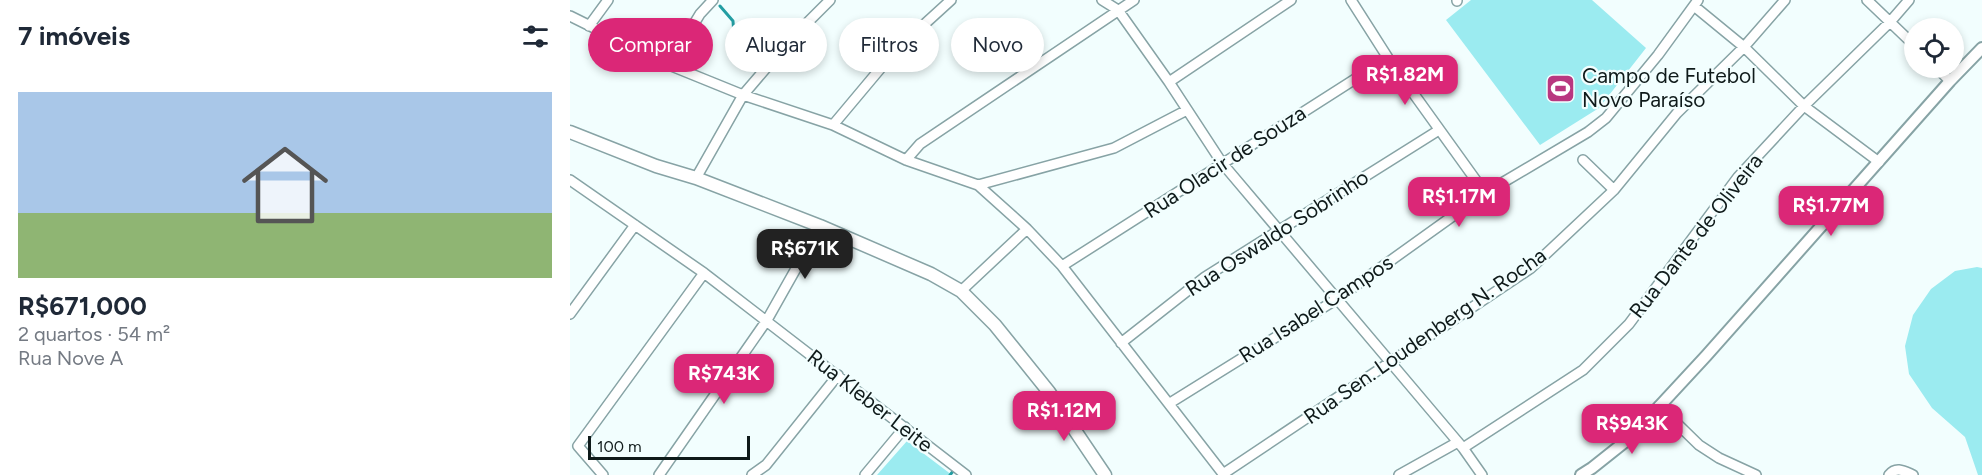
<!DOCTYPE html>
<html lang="pt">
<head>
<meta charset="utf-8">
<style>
	:root { --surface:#fff; --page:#f6f6f7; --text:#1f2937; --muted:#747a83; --line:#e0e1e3; --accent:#db2777 }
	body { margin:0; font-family:Figtree,sans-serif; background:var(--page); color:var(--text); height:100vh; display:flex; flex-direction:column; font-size:22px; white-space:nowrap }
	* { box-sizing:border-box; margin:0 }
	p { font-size:20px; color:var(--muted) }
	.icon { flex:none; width:33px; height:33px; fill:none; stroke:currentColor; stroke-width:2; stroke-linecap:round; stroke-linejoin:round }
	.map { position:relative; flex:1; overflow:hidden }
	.side { display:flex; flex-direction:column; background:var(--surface); width:570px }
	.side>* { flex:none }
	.guide { position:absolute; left:18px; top:18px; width:570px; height:54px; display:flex; gap:12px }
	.fabs { position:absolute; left:1334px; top:18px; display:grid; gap:12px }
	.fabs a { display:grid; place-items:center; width:60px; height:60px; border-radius:50%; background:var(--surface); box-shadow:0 3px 9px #0003; font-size:30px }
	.scale { position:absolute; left:18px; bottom:15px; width:162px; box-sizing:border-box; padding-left:6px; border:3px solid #0f1a1a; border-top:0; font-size:16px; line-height:21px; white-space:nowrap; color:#0f1a1a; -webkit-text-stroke:4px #f2fefe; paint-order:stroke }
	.price { position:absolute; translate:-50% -51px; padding:0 14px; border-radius:12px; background:var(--accent); color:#fff; font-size:20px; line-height:39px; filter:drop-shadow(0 2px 3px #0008) }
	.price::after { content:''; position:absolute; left:50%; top:36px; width:18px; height:14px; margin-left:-9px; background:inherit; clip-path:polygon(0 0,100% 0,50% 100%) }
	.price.active { background:#222; color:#fff }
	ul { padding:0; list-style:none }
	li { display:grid; align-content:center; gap:12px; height:318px; padding:0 18px }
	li+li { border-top:2px solid var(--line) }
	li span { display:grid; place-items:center; height:186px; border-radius:0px; color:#555 }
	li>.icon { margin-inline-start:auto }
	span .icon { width:108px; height:108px; fill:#fffc; stroke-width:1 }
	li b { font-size:26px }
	h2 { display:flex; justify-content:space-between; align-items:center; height:72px; padding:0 18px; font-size:26px }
	.chip { padding:0 21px; border-radius:27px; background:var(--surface); box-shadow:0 3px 9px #0003; font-size:21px; line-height:54px }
	.chip.active { background:var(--accent); color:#fff }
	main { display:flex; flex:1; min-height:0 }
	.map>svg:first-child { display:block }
	.green { fill:#9bebf0 }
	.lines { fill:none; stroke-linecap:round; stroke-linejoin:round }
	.stream { stroke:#249ea3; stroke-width:3 }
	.minor-casing { stroke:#87a3a5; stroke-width:12 }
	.tertiary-casing { stroke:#87a3a5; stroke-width:14 }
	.secondary-casing { stroke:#87a3a5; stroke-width:15 }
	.minor { stroke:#fff; stroke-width:9 }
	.tertiary { stroke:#fff; stroke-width:10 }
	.secondary { stroke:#fff; stroke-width:12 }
	.labels { text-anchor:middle; stroke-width:4.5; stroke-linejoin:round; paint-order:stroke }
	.poi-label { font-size:21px; fill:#0f1a1a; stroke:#f2fefe; text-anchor:start }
	.street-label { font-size:21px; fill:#0f1a1a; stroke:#f2fefe }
</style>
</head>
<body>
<main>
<section class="side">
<h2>7 imóveis<svg class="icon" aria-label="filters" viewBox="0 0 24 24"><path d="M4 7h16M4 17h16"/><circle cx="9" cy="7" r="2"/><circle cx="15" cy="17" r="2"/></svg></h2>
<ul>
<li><span style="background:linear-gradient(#a9c7e8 65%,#8fb573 0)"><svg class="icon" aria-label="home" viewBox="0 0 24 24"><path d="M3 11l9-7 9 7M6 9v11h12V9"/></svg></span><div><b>R$671,000</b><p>2 quartos · 54 m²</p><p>Rua Nove A</p></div></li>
</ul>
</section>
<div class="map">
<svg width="1412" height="475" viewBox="0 0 1412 475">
	<rect width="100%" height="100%" fill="#f2fefe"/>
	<path class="green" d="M 901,0 L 1022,0 L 1076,48 L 1029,108 L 970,145 L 876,20 Z
		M 1407,267 L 1412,268 L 1412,475 L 1408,475 L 1395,437 L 1362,408 L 1339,374 L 1335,346 L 1343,315 L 1361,289 L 1385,271 Z
		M 337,441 L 382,475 L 307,475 Z"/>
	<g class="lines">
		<path class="stream" d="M 150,6 L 163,21 L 165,51
			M 380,475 L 384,470"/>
		<defs>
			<path id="minor" d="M 532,0 L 548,10 L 599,82 L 652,163 L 893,448 L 912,475
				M 781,0 L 818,58 L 915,193
				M 887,0 L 887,1
				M 1297,0 L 1344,45
				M 1124,6 L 1174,47 L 1234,106 L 1309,162
				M 0,16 L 99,65 L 173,95 L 263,125 L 336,160 L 408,185 L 457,229 L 492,266 L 654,475
				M 19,26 L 38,0
				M 99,65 L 130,14 L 143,0
				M 1367,68 L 1380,81
				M 599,82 L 721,0
				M 263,125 L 325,51 L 381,0
				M 336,160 L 350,144 L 564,0
				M 1013,160 L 1044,190
				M 126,178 L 173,95 L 220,40 L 260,0
				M 0,180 L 134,273 L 396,475
				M 408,185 L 544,148 L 617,110
				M 492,266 L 818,58
				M 391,291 L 457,229
				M 0,314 L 65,225
				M 551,343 L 635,277 L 869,130
				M 600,403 L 767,299 L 915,193 L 1018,132 L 1036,118 L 1088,55 L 1128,0
				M 1089,406 L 1129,445 L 1149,458 L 1186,475
				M 893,448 L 1013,370 L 1059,324 L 1168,177 L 1234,106 L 1320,22 L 1339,0
				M 653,474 L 961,268 L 1044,190 L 1107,113 L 1174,47 L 1215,0
				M 33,475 L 8,446 L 134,273
				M 89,475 L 197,320 L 250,226
				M 182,475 L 196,465 L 268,375
				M 295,475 L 335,427
				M 829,475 L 888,442
				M 1319,475 C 1326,466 1334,471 1343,475"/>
			<path id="tertiary" d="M 1011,475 L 1022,468 L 1061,437 L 1136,356 L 1380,81 L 1412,48"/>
			<path id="secondary" d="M 0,132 L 86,166 L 126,178 L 250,226 L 361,274 L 391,291 L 425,325 L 479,392 L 535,475"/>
		</defs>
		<use href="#minor" class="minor-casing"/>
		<use href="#tertiary" class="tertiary-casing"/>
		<use href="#secondary" class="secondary-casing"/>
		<use href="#minor" class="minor"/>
		<use href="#tertiary" class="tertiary"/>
		<use href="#secondary" class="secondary"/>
	</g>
	<defs>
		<symbol id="stadium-square" viewBox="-11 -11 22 22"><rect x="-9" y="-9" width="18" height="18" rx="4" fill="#b93780" stroke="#f2fefe"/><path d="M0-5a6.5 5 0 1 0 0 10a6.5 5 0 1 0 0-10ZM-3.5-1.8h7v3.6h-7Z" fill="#fff"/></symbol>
	</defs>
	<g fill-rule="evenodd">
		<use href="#stadium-square" x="974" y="72" width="33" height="33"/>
	</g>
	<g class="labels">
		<g class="poi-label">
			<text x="1012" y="83">Campo de Futebol<tspan x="1012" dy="24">Novo Paraíso</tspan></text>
		</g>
		<g class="street-label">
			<text transform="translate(655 162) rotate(-33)" y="7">Rua Olacir de Souza</text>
			<text transform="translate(707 233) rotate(-33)" y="7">Rua Oswaldo Sobrinho</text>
			<text transform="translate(1126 236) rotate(-52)" y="7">Rua Dante de Oliveira</text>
			<text transform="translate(746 309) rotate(-33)" y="7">Rua Isabel Campos</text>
			<text transform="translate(855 336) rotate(-35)" y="7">Rua Sen. Loudenberg N. Rocha</text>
			<text transform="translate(300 401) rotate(38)" y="7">Rua Kleber Leite</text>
		</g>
	</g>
</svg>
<div class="fabs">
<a><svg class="icon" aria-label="locate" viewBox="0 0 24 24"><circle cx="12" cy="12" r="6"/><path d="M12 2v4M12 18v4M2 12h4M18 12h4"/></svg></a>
</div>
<div class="scale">100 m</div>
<b class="price" style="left:835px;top:106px">R$1.82M</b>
<b class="price" style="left:889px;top:228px">R$1.17M</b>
<b class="price" style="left:1261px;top:237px">R$1.77M</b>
<b class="price active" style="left:235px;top:280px">R$671K</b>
<b class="price" style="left:154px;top:405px">R$743K</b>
<b class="price" style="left:494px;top:442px">R$1.12M</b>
<b class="price" style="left:1062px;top:455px">R$943K</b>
<div class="guide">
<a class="chip active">Comprar</a>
<a class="chip">Alugar</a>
<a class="chip">Filtros</a>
<a class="chip">Novo</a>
</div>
</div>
</main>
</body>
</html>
